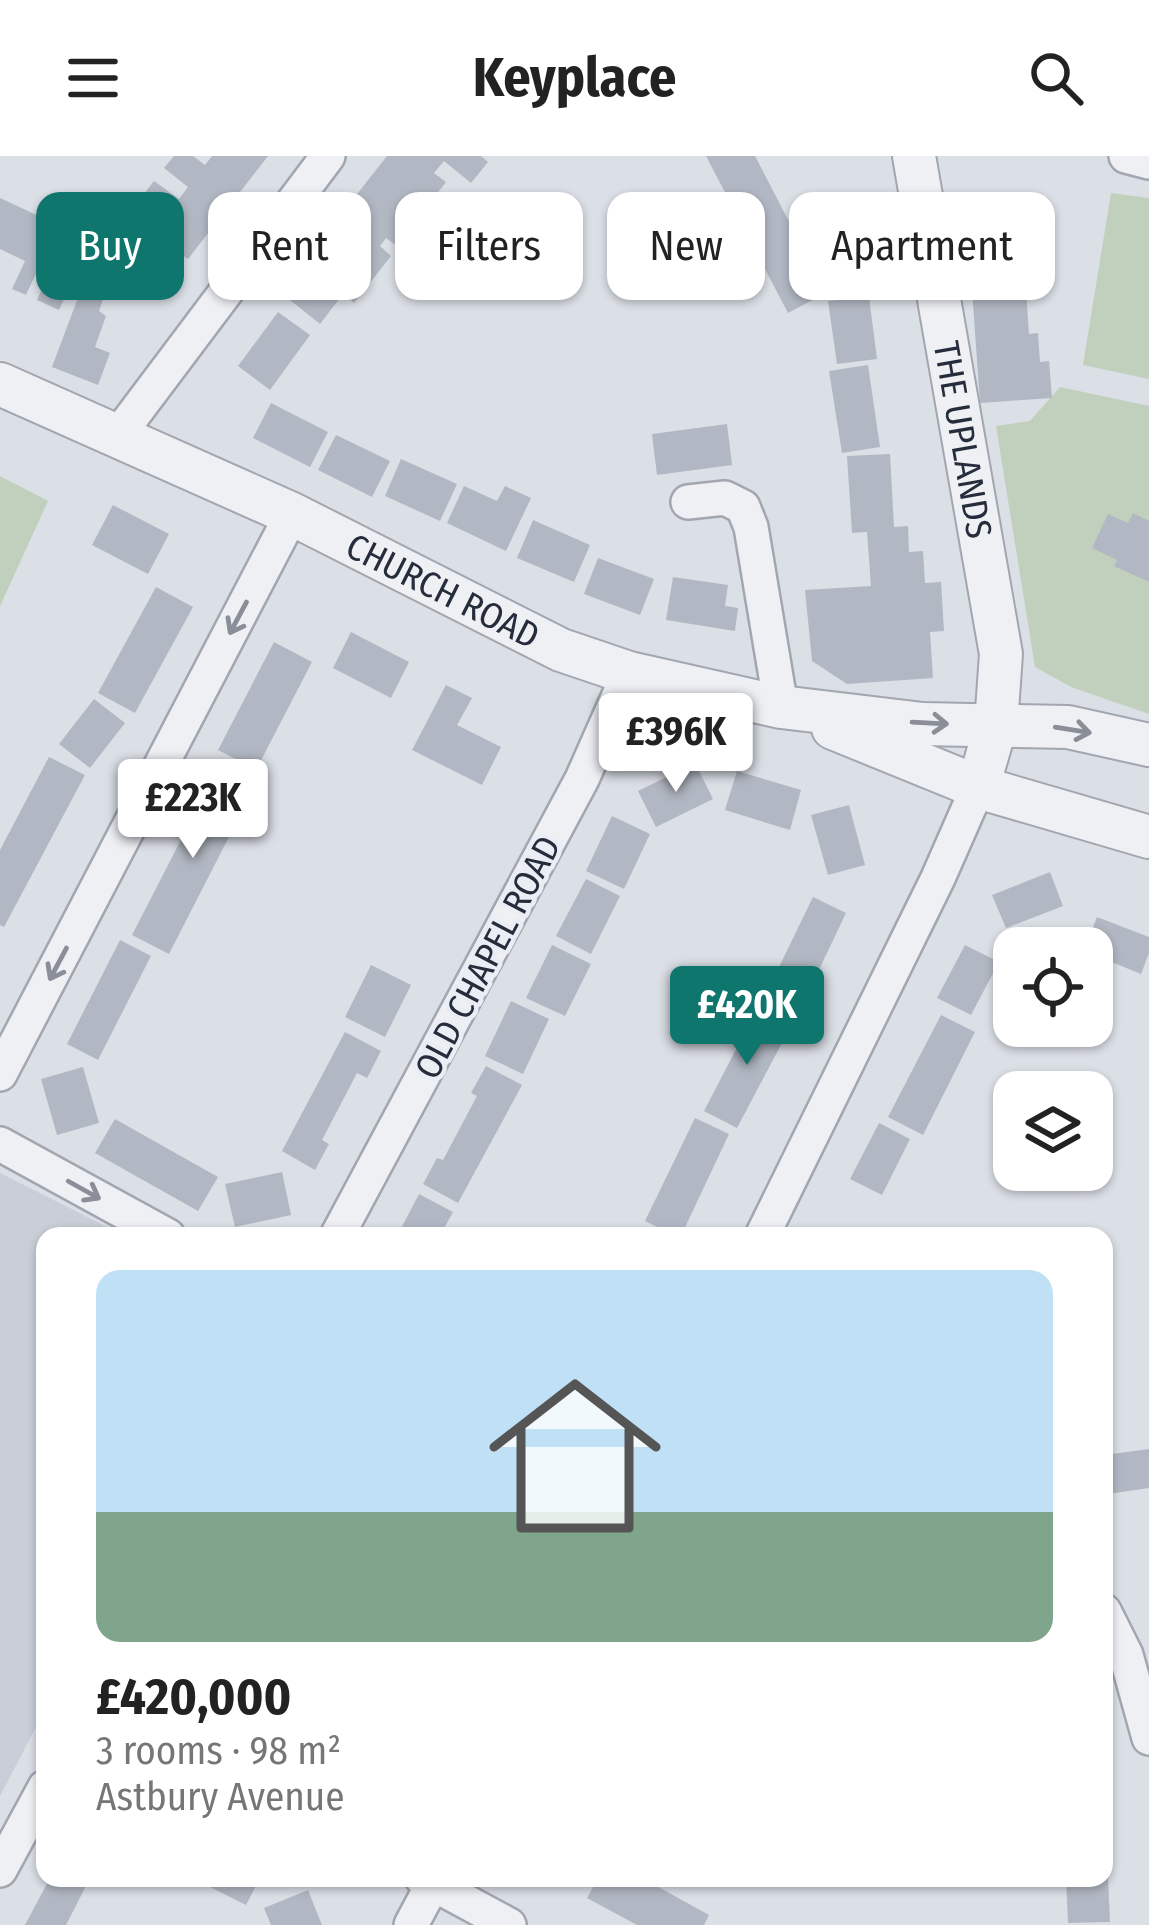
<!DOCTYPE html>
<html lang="en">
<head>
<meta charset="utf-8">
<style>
	:root { --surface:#fff; --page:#f6f6f6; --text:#222; --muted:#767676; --accent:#0f766e }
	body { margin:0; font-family:"Fira Sans Condensed",sans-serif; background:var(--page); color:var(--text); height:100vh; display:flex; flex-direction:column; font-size:45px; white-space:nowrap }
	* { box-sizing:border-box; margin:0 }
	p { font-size:39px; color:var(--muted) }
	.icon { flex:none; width:66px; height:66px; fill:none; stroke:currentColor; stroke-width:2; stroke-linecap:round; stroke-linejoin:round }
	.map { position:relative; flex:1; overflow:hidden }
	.details { position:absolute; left:36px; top:1071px; width:1077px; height:660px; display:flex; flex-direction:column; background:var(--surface); border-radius:24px; box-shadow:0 3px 9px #0004 }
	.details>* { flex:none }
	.top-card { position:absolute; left:36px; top:36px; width:1077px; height:108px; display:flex; gap:24px }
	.buttons { position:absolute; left:993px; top:771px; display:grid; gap:24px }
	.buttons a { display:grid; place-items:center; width:120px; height:120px; border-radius:24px; background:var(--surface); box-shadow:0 3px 9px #0004; font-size:60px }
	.price { position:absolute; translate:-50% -102px; padding:0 27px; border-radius:12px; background:#fff; color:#222; font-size:39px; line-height:78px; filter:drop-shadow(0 3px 6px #0008) }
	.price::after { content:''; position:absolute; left:50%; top:72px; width:36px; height:27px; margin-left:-18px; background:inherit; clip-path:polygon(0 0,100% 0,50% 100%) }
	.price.active { background:var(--accent); color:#fff }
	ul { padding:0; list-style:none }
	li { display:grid; align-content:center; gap:24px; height:636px; padding:0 60px }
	li span { display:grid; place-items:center; height:372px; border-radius:24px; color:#555 }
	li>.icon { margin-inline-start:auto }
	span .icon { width:216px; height:216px; fill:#fffc; stroke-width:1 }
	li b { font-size:51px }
	.chip { padding:0 42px; border-radius:24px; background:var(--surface); box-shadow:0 3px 9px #0004; font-size:42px; line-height:108px }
	.chip.active { background:var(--accent); color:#fff }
	header { display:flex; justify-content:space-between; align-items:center; height:156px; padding:0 60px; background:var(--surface); font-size:54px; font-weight:700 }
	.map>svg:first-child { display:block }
	.built { fill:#c9ced8 }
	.green { fill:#c1d0bc }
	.building { fill:#b2b8c3 }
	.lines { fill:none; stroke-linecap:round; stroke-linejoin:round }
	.minor-casing { stroke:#a1a6b0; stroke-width:38 }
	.tertiary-casing { stroke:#a1a6b0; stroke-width:46 }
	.minor { stroke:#eef0f4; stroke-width:33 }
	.tertiary { stroke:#eef0f4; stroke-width:42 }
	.oneway { stroke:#8a8e98 }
	.labels { text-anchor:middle; stroke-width:9; stroke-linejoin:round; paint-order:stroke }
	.street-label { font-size:36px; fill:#252d3c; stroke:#eaeef4 }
</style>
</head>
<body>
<header><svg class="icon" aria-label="menu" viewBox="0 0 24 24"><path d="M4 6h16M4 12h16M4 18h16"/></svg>Keyplace<svg class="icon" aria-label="search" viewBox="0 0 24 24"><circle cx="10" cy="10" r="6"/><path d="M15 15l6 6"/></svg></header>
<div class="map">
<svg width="1149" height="1769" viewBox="0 0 1149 1769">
	<rect width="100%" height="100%" fill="#dbdfe6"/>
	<path class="built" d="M 0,1017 L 125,1080 L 45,1080 L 45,1554 L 0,1640 Z"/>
	<path class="green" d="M 1111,37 L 1149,42 L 1149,223 L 1083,209 Z
		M 1060,231 L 1149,250 L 1149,558 L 1071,531 L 1035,511 L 996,270 L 1030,265 Z
		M 0,320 L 48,345 L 0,450 Z"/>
	<path class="building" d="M 174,0 L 193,0 L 205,9 L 212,0 L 268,0 L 188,103 L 182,99 L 165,120 L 122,86 L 99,155 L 106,160 L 95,191 L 110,197 L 98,229 L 52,211 L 82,131 L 72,126 L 59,154 L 37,144 L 50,115 L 39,111 L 26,139 L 12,133 L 25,105 L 0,93 L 0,42 L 97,87 L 113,44 L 154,77 L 162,67 L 137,47 L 154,25 L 179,43 L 188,31 L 164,12 Z
		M 387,0 L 481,0 L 488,6 L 471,27 L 444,5 L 434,17 L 446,26 L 429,48 L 418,39 L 403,59 L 415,67 L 397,90 L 386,82 L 380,90 L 391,100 L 354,147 L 343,138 L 320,168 L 280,136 Z
		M 706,0 L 755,0 L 826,137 L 788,157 Z
		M 989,118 L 990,142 L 1006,141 L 1005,121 L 1025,120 L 1029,178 L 1038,177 L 1040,206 L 1049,205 L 1052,242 L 980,247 L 971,119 Z
		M 869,141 L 877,203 L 837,208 L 828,145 Z
		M 278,156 L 310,179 L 270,234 L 238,210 Z
		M 868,209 L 880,291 L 842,297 L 829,215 Z
		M 271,247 L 328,276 L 310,311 L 253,282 Z
		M 727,268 L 732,309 L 657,319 L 652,278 Z
		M 336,279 L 390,305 L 372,341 L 318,314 Z
		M 890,298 L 894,371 L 908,370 L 909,396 L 923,395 L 925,427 L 941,426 L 944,475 L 930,476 L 933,522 L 847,528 L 812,505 L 805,434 L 871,430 L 867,376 L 852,377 L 847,300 Z
		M 401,303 L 457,328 L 440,365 L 385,340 Z
		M 464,330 L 497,345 L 505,330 L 531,342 L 506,395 L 447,367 Z
		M 113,349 L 169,378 L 148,418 L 92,389 Z
		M 1133,357 L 1149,365 L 1149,426 L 1114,410 L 1117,404 L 1092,392 L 1108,358 L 1128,367 Z
		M 533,364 L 590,389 L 574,426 L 517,402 Z
		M 598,402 L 654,423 L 640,459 L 584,438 Z
		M 673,421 L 728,429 L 725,450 L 738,452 L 735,475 L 666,464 Z
		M 156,431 L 193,451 L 135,557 L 98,537 Z
		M 351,476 L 409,506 L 391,542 L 333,512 Z
		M 274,486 L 312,506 L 256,614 L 218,594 Z
		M 446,529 L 472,542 L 457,569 L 501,591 L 482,629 L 412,594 Z
		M 94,543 L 125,567 L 90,612 L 59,588 Z
		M 49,601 L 85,619 L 4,771 L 0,769 L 0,694 Z
		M 695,607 L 713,643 L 656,671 L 638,635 Z
		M 218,612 L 255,630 L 169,798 L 132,779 Z
		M 737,615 L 801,634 L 790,674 L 725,654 Z
		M 849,649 L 865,709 L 828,719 L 811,659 Z
		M 612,660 L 650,678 L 624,733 L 586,715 Z
		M 1050,716 L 1063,750 L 1006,772 L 992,739 Z
		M 586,723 L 620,740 L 591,798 L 556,780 Z
		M 813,741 L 846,757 L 796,862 L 762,846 Z
		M 1097,761 L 1149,781 L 1149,797 L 1141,818 L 1092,798 L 1092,792 L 1085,792 Z
		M 120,784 L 151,800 L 98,904 L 67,888 Z
		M 552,789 L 591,808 L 565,860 L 526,842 Z
		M 965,789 L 999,806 L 971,859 L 937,842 Z
		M 371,809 L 411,829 L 385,881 L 345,861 Z
		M 511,845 L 549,863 L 523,918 L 485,900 Z
		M 757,853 L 791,870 L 737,972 L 704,955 Z
		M 941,859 L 975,876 L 923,979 L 888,961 Z
		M 345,876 L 381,895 L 367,922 L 357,917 L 322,984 L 329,988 L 315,1014 L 282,995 Z
		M 486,910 L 522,929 L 458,1047 L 423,1028 L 437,1002 L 443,1004 L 477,940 L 471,937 Z
		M 83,911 L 99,967 L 57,979 L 41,923 Z
		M 695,962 L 729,978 L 681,1080 L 676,1080 L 645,1065 Z
		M 115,963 L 218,1021 L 198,1055 L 95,997 Z
		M 879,967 L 910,983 L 882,1039 L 850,1023 Z
		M 282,1016 L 291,1059 L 235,1071 L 225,1028 Z
		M 419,1038 L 453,1056 L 440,1080 L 397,1080 Z
		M 1149,1293 L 1149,1332 L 1107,1338 L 1104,1299 Z
		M 50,1722 L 90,1722 L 66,1769 L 25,1769 Z
		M 192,1722 L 260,1722 L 246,1749 Z
		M 598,1722 L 642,1722 L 709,1759 L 704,1769 L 637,1769 L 587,1742 Z
		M 1066,1722 L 1108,1722 L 1110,1766 L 1068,1767 Z
		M 308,1734 L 322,1769 L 271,1769 L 264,1752 Z"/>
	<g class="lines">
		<defs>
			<path id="minor" d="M 1126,0 L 1149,6
				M 119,278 L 328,0
				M 688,346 L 725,342 L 743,351 L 751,371 L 781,551
				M 0,918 L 292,358
				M 0,988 L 168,1080
				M 337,1080 L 582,623 L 629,517
				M 762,1080 L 938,722 L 978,631
				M 1104,1455 L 1126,1499 L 1149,1582
				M 0,1714 L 45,1631
				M 422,1722 L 509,1769
				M 411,1769 L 436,1722"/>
			<g id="tertiary">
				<path id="s1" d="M 914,0 L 1001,498 L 996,569 L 978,631"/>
				<path id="s2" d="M 0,228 L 292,358 L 561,494 L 629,517 L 781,551 L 923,568 L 1068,571 L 1149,589"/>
				<path d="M 833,572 L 978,631 L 1149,681"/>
			</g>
		</defs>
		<use href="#minor" class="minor-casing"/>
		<use href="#tertiary" class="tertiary-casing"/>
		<use href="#minor" class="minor"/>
		<use href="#tertiary" class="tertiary"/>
	</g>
	<defs><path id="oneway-shaft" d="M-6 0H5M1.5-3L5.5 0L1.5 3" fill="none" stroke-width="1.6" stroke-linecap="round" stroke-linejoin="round" transform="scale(3)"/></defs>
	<g class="oneway">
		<use href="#oneway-shaft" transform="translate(238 462) rotate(118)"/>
		<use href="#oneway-shaft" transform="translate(930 567) rotate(3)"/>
		<use href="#oneway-shaft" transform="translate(1073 574) rotate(9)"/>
		<use href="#oneway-shaft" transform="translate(58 808) rotate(118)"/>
		<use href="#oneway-shaft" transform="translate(84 1034) rotate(29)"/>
	</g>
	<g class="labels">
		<g class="street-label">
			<text dy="13" stroke="none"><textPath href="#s1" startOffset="288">THE UPLANDS</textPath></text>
			<text dy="13" stroke="none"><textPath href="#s2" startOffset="489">CHURCH ROAD</textPath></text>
			<text transform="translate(487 801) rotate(-62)" y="13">OLD CHAPEL ROAD</text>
		</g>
	</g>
</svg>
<div class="buttons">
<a><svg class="icon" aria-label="locate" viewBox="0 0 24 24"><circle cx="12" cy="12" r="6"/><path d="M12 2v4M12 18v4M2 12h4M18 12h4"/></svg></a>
<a><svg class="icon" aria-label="layers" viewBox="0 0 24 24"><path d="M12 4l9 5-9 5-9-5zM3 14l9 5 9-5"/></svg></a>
</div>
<b class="price" style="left:676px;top:639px">£396K</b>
<b class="price" style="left:193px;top:705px">£223K</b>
<b class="price active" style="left:747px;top:912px">£420K</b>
<div class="top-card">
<a class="chip active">Buy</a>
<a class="chip">Rent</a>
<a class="chip">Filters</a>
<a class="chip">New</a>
<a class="chip">Apartment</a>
</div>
<section class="details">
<ul>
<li><span style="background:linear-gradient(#bfe0f5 65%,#7fa58c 0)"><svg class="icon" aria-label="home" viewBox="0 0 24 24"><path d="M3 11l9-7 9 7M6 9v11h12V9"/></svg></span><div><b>£420,000</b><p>3 rooms · 98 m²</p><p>Astbury Avenue</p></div></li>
</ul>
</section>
</div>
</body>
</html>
